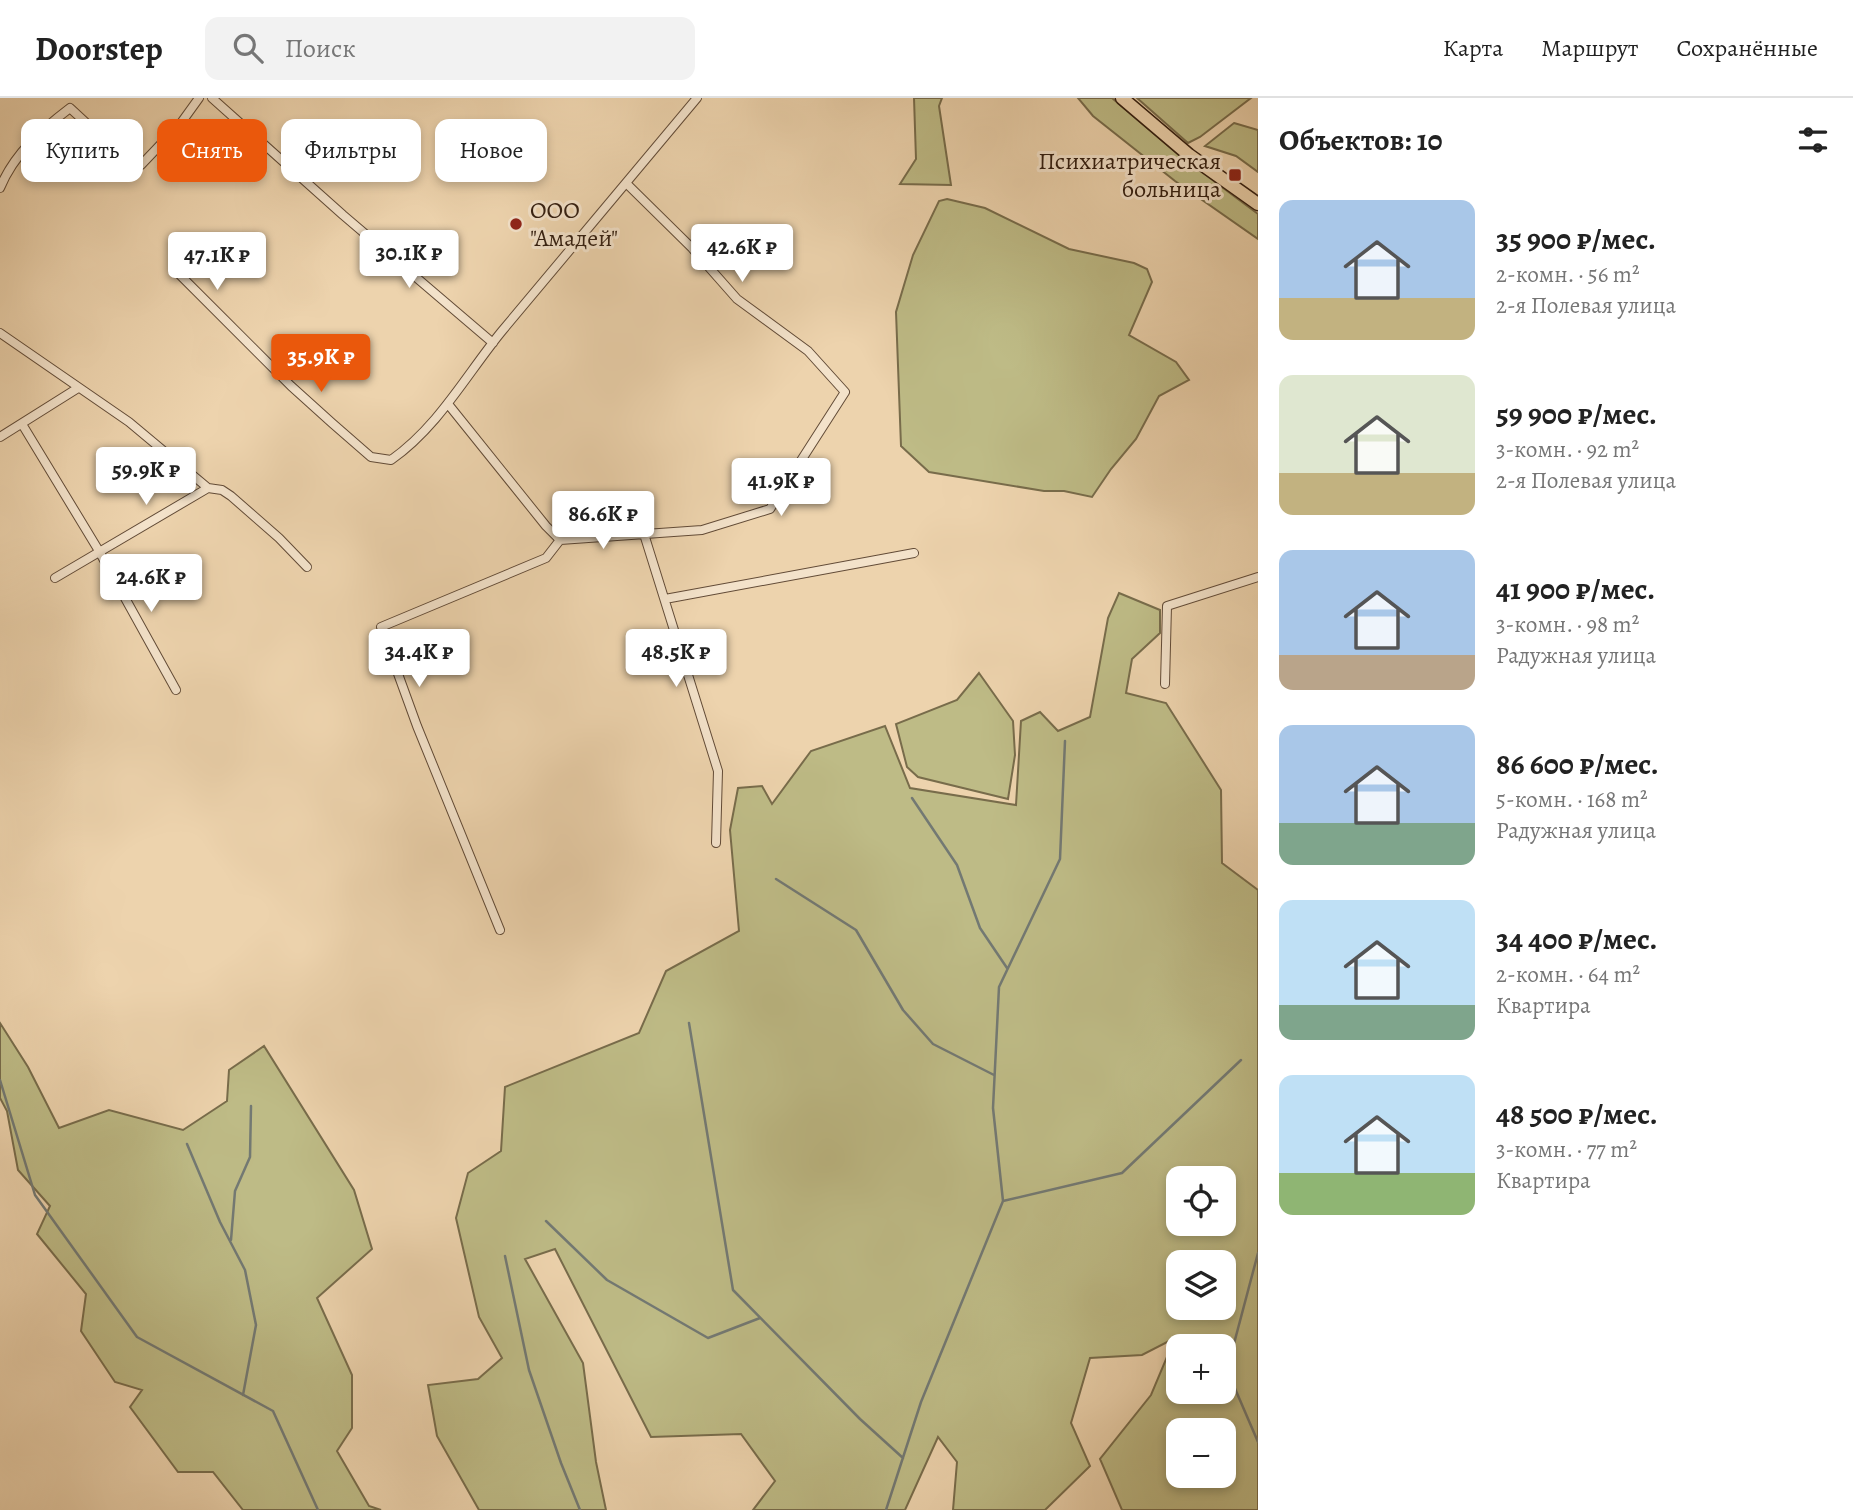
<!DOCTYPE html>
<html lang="ru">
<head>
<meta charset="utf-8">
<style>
	:root { --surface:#fff; --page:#f2f2f2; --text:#222; --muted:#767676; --line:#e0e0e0; --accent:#ea580c }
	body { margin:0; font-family:Alegreya,serif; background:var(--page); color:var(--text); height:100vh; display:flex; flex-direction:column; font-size:26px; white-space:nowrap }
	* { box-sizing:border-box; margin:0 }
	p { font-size:23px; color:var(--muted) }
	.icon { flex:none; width:38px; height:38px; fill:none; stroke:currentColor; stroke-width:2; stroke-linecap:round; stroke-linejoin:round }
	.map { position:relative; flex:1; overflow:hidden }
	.side { display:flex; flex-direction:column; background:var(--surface); width:595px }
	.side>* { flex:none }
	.hud { position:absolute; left:21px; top:21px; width:665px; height:63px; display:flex; gap:14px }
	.controls { position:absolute; left:1166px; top:1068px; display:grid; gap:14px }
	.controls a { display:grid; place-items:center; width:70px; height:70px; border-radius:14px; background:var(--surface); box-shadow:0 4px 10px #0003; font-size:35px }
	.price { position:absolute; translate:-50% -60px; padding:0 16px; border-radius:7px; background:#fff; color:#222; font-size:23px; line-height:46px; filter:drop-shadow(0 2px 4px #0008) }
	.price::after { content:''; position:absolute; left:50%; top:42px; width:21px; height:16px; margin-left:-10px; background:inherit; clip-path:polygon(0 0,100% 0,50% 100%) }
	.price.active { background:var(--accent); color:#fff }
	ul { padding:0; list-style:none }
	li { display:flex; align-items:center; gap:21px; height:175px; padding:0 21px }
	li span { display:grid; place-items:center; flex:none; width:196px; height:140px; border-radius:14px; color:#555 }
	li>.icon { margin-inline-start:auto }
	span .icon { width:84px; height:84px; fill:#fffc; stroke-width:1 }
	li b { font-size:30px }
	h2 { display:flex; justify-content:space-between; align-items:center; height:84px; padding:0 21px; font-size:30px }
	.chip { padding:0 24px; border-radius:14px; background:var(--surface); box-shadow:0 4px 10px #0003; font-size:24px; line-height:63px }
	.chip.active { background:var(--accent); color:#fff }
	header { display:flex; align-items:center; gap:42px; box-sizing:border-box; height:98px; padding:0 35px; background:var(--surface); border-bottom:2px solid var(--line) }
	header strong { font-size:33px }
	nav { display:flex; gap:38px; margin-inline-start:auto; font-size:24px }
	.search { width:490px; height:63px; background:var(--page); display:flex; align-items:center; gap:18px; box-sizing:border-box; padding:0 24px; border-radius:14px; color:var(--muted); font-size:26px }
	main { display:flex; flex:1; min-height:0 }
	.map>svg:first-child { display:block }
	.green { fill:#bebb86; stroke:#786c4b; stroke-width:2; fill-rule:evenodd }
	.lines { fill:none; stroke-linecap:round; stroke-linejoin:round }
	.stream { stroke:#737973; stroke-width:2.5 }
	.minor-casing { stroke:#624b37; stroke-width:10 }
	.primary-casing { stroke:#331e10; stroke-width:15 }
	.minor { stroke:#f3e2ca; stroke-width:8 }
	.primary { stroke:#edd3ad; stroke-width:12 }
	.poi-dot { fill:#8f2418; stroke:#f3e2ca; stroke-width:2.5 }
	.labels { text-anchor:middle; stroke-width:6; stroke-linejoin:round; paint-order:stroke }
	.poi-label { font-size:24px; fill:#331e10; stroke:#f3e2ca; text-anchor:end }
</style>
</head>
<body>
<header>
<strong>Doorstep</strong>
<div class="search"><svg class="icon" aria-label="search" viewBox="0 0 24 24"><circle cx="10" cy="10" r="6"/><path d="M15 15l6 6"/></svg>Поиск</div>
<nav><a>Карта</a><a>Маршрут</a><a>Сохранённые</a></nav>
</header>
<main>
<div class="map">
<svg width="1258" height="1412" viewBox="0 0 1258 1412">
	<rect width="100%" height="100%" fill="#edd3ad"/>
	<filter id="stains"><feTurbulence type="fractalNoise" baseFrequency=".00286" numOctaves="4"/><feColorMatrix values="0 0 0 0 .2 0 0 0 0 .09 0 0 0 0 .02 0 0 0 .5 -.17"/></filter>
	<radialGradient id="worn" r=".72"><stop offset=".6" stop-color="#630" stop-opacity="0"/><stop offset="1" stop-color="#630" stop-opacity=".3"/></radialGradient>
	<path class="green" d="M 914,0 L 942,0 L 939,8 L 951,87 L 900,86 L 916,61 Z
		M 1078,0 L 1112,0 L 1179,57 L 1258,116 L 1258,141 L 1175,83 L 1093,18 Z
		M 1137,0 L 1251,0 L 1200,39 L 1188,45 Z
		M 1234,25 L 1258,32 L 1258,74 L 1236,58 L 1205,48 Z
		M 947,101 L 985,110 L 1069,151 L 1134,165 L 1147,171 L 1152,184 L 1129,237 L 1176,264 L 1189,282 L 1159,298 L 1136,341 L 1111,371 L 1092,399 L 1064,393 L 1044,393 L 929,374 L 901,348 L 896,214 L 913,157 L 939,103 Z
		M 1119,495 L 1160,512 L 1160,535 L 1132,561 L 1126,595 L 1166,605 L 1221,692 L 1222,765 L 1258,792 L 1258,1412 L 1122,1412 L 1100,1361 L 1151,1297 L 1175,1240 L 1142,1257 L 1090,1260 L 1071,1325 L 1090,1368 L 1045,1412 L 953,1412 L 957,1364 L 938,1339 L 905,1412 L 753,1412 L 775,1383 L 741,1336 L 651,1339 L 555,1151 L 525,1161 L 583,1265 L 596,1364 L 606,1412 L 479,1412 L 437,1338 L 428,1287 L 478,1281 L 502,1260 L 479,1219 L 456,1120 L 468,1075 L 501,1053 L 505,989 L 639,935 L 666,873 L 739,833 L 730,732 L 738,690 L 762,688 L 772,706 L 811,653 L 885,628 L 910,690 L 1016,707 L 1021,623 L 1040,614 L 1058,633 L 1090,619 L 1108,520 ZM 1178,1080 L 1223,1080 L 1223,1125 L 1178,1125 ZM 1178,1164 L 1223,1164 L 1223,1209 L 1178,1209 ZM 1178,1248 L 1223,1248 L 1223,1293 L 1178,1293 ZM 1178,1332 L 1223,1332 L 1223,1377 L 1178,1377 Z
		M 979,575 L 1013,623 L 1015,657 L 1008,701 L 918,679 L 907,669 L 896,626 L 957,602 Z
		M 0,925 L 28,969 L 59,1030 L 109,1012 L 183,1032 L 227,1003 L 229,972 L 264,948 L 354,1092 L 372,1151 L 317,1200 L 352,1277 L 352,1330 L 337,1353 L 369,1408 L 381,1412 L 243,1412 L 213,1374 L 178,1374 L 130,1309 L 142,1292 L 115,1284 L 81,1233 L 86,1196 L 37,1136 L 50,1108 L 18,1072 L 7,1013 L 0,1000 Z"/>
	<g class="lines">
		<path class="stream" d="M 912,700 L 957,767 L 980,830 L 1007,870
			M 776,781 L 856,832 L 903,912 L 933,946 L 994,977
			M 689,925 L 733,1192 L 860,1321 L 903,1360
			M 0,982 L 35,1097 L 137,1239 L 273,1313 L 318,1412
			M 187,1046 L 220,1124 L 245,1172 L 256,1227 L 243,1297
			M 1003,1103 L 1122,1075 L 1241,962
			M 546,1123 L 607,1182 L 708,1240 L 760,1220
			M 231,1142 L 235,1093 L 250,1059 L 251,1008
			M 1258,1155 L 1227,1272 L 1258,1344
			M 505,1158 L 529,1272 L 561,1365 L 580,1412
			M 886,1412 L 921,1304 L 1003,1103 L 993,1010 L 999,889 L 1060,761 L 1065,643"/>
		<defs>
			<path id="minor" d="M 212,0 L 343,117 L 493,245
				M 0,90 C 14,56 41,32 70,10 L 125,61 L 141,67 L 181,25 L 199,0
				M 173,170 L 291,288 L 332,325 L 371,359 L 391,362 C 439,328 466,277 502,233 C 567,155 632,78 697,0
				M 0,235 L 129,324 L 208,390 L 222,392 L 231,398 L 279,440 L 307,469
				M 448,306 L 546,428 L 560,442 L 702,432 L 770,411 L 845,294 L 808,253 L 737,201 L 692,150 L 627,86
				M 22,326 L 99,453 L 176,592
				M 0,339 L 78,290
				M 644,436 L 718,673 L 716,745
				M 55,480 L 208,390
				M 665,501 L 914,455
				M 1165,586 L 1167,508 L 1258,479
				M 500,832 L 417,628 L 381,529 L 546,460 L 560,442"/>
			<path id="primary" d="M 1122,0 L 1189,57 L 1258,106"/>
		</defs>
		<use href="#minor" class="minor-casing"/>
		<use href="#primary" class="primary-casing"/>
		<use href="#minor" class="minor"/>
		<use href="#primary" class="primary"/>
	</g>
	<g class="poi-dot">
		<rect x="1228" y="70" width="14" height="14" rx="3.5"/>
		<circle cx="516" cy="126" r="7"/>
	</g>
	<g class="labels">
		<g class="poi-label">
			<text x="1221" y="71">Психиатрическая<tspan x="1221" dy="28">больница</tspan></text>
			<text x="530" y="120" text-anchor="start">ООО<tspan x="530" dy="28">"Амадей"</tspan></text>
		</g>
	</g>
	<rect width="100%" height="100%" filter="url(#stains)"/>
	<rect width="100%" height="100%" fill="url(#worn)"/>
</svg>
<div class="controls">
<a><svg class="icon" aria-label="locate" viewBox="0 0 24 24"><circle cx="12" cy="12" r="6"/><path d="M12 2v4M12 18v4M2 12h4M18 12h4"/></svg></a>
<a><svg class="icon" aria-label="layers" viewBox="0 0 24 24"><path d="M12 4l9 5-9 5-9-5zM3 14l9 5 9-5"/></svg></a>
<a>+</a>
<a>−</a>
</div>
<b class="price" style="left:742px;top:186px">42.6K ₽</b>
<b class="price" style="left:409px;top:192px">30.1K ₽</b>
<b class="price" style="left:217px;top:194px">47.1K ₽</b>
<b class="price active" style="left:321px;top:296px">35.9K ₽</b>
<b class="price" style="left:146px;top:409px">59.9K ₽</b>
<b class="price" style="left:781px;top:420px">41.9K ₽</b>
<b class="price" style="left:603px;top:453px">86.6K ₽</b>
<b class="price" style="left:151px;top:516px">24.6K ₽</b>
<b class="price" style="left:419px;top:591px">34.4K ₽</b>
<b class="price" style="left:676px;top:591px">48.5K ₽</b>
<div class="hud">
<a class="chip">Купить</a>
<a class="chip active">Снять</a>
<a class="chip">Фильтры</a>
<a class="chip">Новое</a>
</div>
</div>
<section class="side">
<h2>Объектов: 10<svg class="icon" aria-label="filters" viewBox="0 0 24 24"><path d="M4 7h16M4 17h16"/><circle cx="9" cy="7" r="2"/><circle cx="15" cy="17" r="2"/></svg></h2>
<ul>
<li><span style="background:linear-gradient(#a9c7e8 70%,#c2b280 0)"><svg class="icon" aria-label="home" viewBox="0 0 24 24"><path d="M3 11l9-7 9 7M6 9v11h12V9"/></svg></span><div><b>35 900 ₽/мес.</b><p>2-комн. · 56 m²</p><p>2-я Полевая улица</p></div></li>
<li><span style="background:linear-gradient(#dfe7d0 70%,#c2b280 0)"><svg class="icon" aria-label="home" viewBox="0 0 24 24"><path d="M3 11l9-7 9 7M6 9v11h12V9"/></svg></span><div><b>59 900 ₽/мес.</b><p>3-комн. · 92 m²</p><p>2-я Полевая улица</p></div></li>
<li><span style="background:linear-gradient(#a9c7e8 75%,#b9a48a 0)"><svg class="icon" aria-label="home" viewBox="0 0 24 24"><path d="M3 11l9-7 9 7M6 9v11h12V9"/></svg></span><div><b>41 900 ₽/мес.</b><p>3-комн. · 98 m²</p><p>Радужная улица</p></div></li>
<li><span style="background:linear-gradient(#a9c7e8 70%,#7fa58c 0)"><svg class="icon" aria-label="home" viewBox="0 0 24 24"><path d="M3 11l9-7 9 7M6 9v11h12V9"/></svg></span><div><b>86 600 ₽/мес.</b><p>5-комн. · 168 m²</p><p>Радужная улица</p></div></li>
<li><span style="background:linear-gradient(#bfe0f5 75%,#7fa58c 0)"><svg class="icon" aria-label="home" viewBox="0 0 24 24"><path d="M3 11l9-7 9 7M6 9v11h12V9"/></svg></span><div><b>34 400 ₽/мес.</b><p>2-комн. · 64 m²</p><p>Квартира</p></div></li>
<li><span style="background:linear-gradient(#bfe0f5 70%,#8fb573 0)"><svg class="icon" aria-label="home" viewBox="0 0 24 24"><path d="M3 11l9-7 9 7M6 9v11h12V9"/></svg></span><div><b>48 500 ₽/мес.</b><p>3-комн. · 77 m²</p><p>Квартира</p></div></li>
</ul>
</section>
</main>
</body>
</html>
